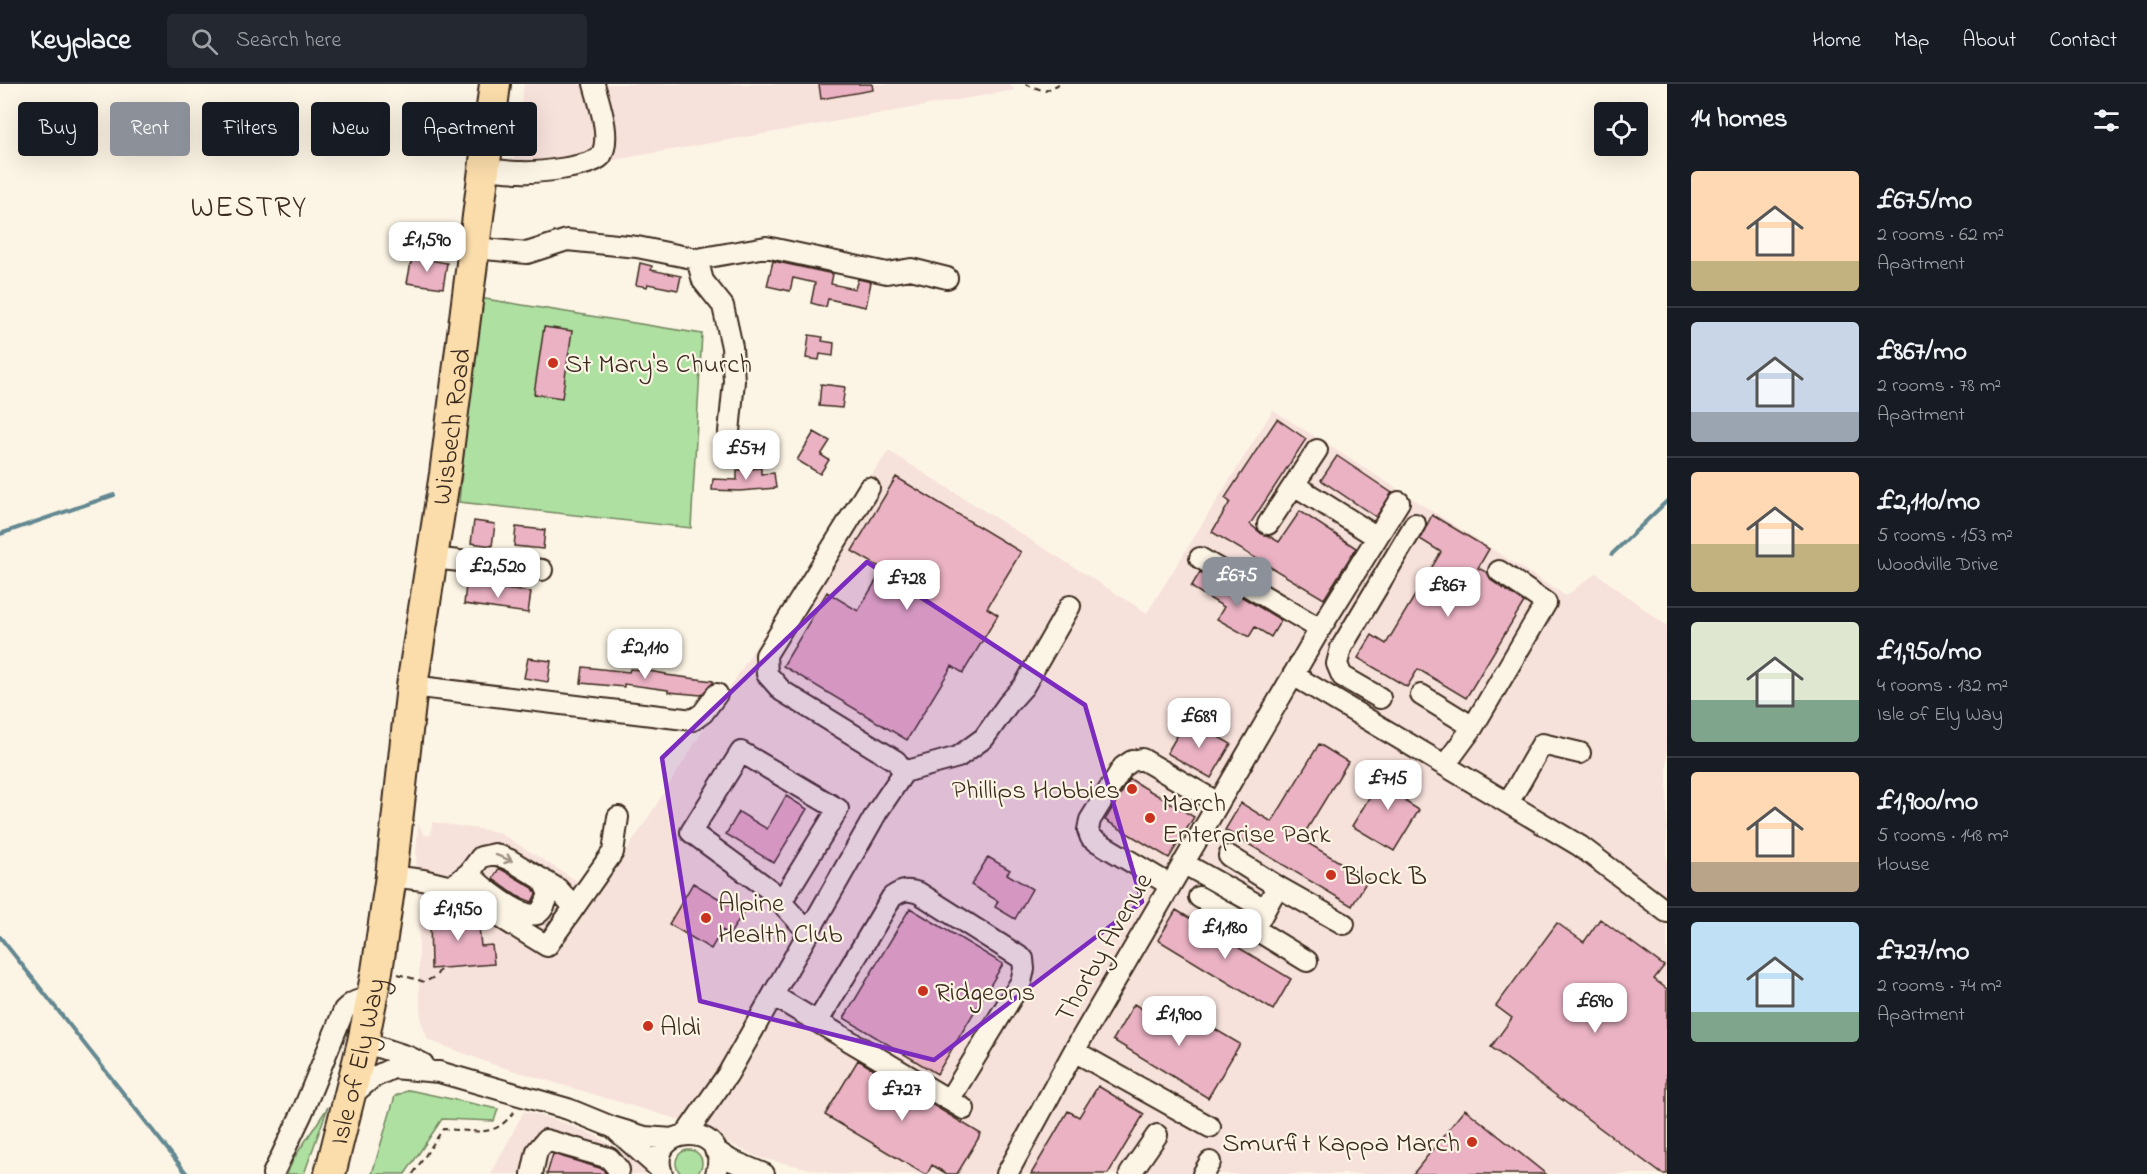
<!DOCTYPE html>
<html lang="en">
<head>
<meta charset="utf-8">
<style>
	:root { --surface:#171b24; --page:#242831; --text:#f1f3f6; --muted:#9ea1a6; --line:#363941; --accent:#8c9099 }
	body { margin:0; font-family:"Indie Flower",sans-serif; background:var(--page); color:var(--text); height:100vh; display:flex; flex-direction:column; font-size:22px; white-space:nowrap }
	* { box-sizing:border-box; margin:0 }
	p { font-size:20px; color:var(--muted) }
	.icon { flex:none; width:33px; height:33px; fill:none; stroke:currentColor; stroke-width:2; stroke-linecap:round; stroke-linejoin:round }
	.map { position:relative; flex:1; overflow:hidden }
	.side { display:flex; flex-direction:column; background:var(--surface); width:480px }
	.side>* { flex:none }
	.hud { position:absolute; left:18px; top:18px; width:570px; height:54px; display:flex; gap:12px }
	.controls { position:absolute; left:1594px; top:18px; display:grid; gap:12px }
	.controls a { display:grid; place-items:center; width:54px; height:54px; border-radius:6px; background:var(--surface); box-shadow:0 6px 24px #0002; font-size:30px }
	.price { position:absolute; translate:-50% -51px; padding:0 14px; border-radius:12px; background:#fff; color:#222; font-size:20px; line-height:39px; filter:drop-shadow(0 2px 3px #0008) }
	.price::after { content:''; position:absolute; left:50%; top:36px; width:18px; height:14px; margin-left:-9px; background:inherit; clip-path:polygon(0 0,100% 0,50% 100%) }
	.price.current { background:var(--accent); color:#fff }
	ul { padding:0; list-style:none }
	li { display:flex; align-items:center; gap:18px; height:150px; padding:0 24px }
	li+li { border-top:2px solid var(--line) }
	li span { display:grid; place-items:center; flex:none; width:168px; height:120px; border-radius:6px; color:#555 }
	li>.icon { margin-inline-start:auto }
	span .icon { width:72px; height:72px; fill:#fffc; stroke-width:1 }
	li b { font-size:26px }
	h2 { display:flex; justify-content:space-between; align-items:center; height:72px; padding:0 24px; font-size:26px }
	.chip { padding:0 21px; border-radius:6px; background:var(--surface); box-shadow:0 6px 24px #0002; font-size:21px; line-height:54px }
	.chip.current { background:var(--accent); color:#fff }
	header { display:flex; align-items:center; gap:36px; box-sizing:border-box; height:84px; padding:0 30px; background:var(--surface); border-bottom:2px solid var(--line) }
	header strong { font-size:28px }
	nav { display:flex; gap:33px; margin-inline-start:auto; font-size:21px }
	.search { width:420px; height:54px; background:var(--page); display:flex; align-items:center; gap:15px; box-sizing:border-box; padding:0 21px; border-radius:6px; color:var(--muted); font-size:22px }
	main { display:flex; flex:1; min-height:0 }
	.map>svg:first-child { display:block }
	.built { fill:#f7e1db }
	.green { fill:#aee0a1; stroke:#748560; stroke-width:1.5 }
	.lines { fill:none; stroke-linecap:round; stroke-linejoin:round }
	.stream { stroke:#638891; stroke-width:4 }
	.building { fill:#ebb2c4; stroke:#3b2a1e; stroke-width:1.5 }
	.minor-casing { stroke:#3b2a1e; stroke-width:24 }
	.highway-casing { stroke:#3b2a1e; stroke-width:34 }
	.path { stroke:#3b2a1e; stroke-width:2; stroke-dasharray:6 4.5; stroke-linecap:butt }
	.minor { stroke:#fcf5e5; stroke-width:20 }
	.highway { stroke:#fbddab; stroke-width:30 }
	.oneway { stroke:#9c9082 }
	.marked { fill:#7b2cbf; fill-opacity:0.2; stroke:#7b2cbf; stroke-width:4.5; stroke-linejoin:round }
	.poi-dot { fill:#c8321e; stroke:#fcf5e5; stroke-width:2 }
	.labels { text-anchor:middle; stroke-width:4.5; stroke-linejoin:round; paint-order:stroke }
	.poi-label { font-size:27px; fill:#3b2a1e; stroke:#fcf5e5; text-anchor:start }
	.street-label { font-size:27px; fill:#3b2a1e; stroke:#fcf5e5 }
	.quarter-label { font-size:30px; letter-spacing:1.5px; fill:#3b2a1e; stroke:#fcf5e5 }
</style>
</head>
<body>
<header>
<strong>Keyplace</strong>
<div class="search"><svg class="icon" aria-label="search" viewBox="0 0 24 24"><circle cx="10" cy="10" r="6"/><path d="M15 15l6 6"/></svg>Search here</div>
<nav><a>Home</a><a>Map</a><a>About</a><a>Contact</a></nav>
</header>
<main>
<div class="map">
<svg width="1667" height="1090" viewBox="0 0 1667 1090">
	<rect width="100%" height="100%" fill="#fcf5e5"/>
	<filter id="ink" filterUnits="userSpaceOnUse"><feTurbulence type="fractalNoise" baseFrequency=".0167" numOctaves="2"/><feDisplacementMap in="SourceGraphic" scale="12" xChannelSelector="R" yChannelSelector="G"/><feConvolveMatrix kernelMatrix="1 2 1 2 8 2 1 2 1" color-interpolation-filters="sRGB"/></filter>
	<g filter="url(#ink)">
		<path class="built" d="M 524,0 L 1009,0 L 1015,6 L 511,94 Z
			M 1273,326 L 1566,512 L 1596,489 L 1667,542 L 1667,1090 L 834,1090 L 760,1074 L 683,1037 L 495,981 L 428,956 L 421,937 L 419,903 L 419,816 L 416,772 L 418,740 L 424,751 L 431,751 L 432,738 L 498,748 L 574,795 L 599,808 L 648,734 L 821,459 L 889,367 L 1147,529 Z
			M 524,1027 L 568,1040 L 598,1053 L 641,1079 L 646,1090 L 491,1090 Z"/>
		<path class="green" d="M 479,214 L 702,250 L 691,444 L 459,418 Z
			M 409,1006 L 498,1025 L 494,1037 L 442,1035 L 405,1090 L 372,1090 L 395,1012 Z
			M 328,1023 L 304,1090 L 287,1090 L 294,1074 Z
			M676 1079a13 13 0 1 1 26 0a13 13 0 1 1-26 0Z"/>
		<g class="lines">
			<path class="stream" d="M 0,450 L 114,411
				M 1612,470 L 1667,417
				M 0,853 L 187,1090"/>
		</g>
		<path class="building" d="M 819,0 L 872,0 L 873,6 L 821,15 Z
			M 412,173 L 447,179 L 443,204 L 407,199 Z
			M 773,177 L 833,190 L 831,200 L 855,205 L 858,195 L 871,198 L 866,223 L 828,215 L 826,223 L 811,219 L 815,199 L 793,194 L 790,207 L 767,202 Z
			M 640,179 L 652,182 L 651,186 L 681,192 L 678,206 L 648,200 L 647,203 L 636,201 Z
			M 544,243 L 572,247 L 562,314 L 534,310 Z
			M 809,251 L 823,253 L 822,257 L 834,259 L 833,272 L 820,270 L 819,276 L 806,274 Z
			M 821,300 L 845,303 L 842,324 L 819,322 Z
			M 1277,335 L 1306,355 L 1250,440 L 1262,450 L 1269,452 L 1279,458 L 1300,427 L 1356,464 L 1324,515 L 1212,448 L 1230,418 L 1225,414 Z
			M 814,348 L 830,357 L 821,371 L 829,376 L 820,390 L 797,376 Z
			M 1337,372 L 1392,409 L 1376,433 L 1321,396 Z
			M 761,384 L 761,390 L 774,389 L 776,404 L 739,407 L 712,406 L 713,395 L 737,396 L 737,386 Z
			M 896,393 L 1021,468 L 987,524 L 998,531 L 963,589 L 952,582 L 907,656 L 783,582 L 827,508 L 858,527 L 883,485 L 852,467 Z
			M 1432,431 L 1489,465 L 1478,484 L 1488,489 L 1492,497 L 1524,518 L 1466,614 L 1418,585 L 1407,603 L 1358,574 L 1372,551 L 1386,560 L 1441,468 L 1420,455 Z
			M 474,437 L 495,440 L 492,462 L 471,459 Z
			M 516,443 L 545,446 L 543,465 L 514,462 Z
			M 1200,488 L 1281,536 L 1271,553 L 1255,543 L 1249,553 L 1217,535 L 1224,523 L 1191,503 Z
			M 466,501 L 531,508 L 528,529 L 464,520 Z
			M 528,574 L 551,577 L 548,598 L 524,594 Z
			M 583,583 L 629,588 L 630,585 L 643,586 L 666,590 L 666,591 L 713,597 L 713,599 L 701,611 L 668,608 L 668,606 L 624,600 L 624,603 L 581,599 Z
			M 1187,635 L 1231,660 L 1211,694 L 1167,669 Z
			M 1319,660 L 1348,678 L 1301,755 L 1368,795 L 1352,822 L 1225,746 L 1241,719 L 1272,738 Z
			M 1387,684 L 1416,700 L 1406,718 L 1419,726 L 1394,767 L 1352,742 Z
			M 1130,695 L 1194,733 L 1169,774 L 1105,736 Z
			M 786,712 L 807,725 L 774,779 L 726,750 L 739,728 L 767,745 Z
			M 988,773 L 1010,786 L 1007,790 L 1032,805 L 1015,835 L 995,823 L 998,817 L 971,801 Z
			M 499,784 L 533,804 L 536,810 L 532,818 L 517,812 L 493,795 Z
			M 693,799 L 743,829 L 730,850 L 722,846 L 711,865 L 669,840 Z
			M 910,824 L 1003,880 L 937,990 L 844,934 Z
			M 1176,826 L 1291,895 L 1273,926 L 1158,856 Z
			M 471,829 L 478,834 L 481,862 L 492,861 L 494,880 L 431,885 L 430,831 Z
			M 1600,835 L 1664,882 L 1654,895 L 1667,905 L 1667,1090 L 1662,1090 L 1491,963 L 1512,934 L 1496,922 L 1557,839 L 1584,858 Z
			M 1134,920 L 1163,938 L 1170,927 L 1182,934 L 1186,928 L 1240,960 L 1208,1014 L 1113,956 Z
			M 858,976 L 981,1050 L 957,1090 L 947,1090 L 932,1081 L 927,1090 L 924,1090 L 825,1031 Z
			M 1098,1002 L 1144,1030 L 1108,1090 L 1031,1090 L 1068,1027 L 1079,1033 Z
			M 1465,1025 L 1546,1090 L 1413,1090 Z
			M 553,1070 L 603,1085 L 606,1090 L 547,1090 Z"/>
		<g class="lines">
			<defs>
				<path id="minor" d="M 484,85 C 496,86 509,88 521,88 C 535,89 594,83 601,72 C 612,53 599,19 594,0
					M 474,164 L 527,169 L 567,156 L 637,163 L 697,175 L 766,163 L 887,189 L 911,185 L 947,194
					M 697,175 L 703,197 L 723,222 L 732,263 L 734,297 L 728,358
					M 1294,401 L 1377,453
					M 869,404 L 766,571 L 767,590 L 782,607 L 896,677 L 904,688
					M 1268,440 L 1317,366
					M 432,474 L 542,486
					M 1200,474 L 1320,545
					M 1293,591 L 1580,762 L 1667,828
					M 412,602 L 693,636 L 703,629 L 717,610
					M 1421,611 L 1473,643 L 1445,681
					M 1380,614 L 1342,592 L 1337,580 L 1341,564 L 1415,440
					M 1473,643 L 1546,519 L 1499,487
					M 1508,719 L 1542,660 L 1580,669
					M 1229,772 L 1280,804
					M 1183,779 L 1265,825
					M 469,789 C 479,801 522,836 537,830 C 544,826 546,817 549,810 L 542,795
					M 391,792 L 423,796 L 451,803 L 547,862 L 613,768 L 618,733
					M 1170,801 L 1091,754 L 1088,746 L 1090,736 L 1123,683 L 1132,677 L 1142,675 L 1218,719
					M 451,803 L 469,789 L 481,773 L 495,770 L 510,776 L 558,805 L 574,823
					M 1199,813 L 1258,847
					M 781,818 L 838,725 L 741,668 L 691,748 L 770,806 L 809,849
					M 1307,877 L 1258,847 L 1256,842 L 1274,809 L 1280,804 L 1344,840
					M 774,912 L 964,1025
					M 818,937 L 892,813 C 902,806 908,805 919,809 L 1023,875 L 1024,885 L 1021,898 L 949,1016
					M 363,958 L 409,973 L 423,980
					M 1074,967 L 1210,1043
					M 351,1012 L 372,994 L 393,984 L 439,988 L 568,1025 L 612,1043 L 645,1053 L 673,1055
					M 617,1047 L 661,1086
					M 686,1050 L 728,990 L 877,728 L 904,688 L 958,673 L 984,654 L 1008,620 L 1024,602 L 1070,522
					M 715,1066 L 730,1076 L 764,1090
					M 273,1090 L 302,1029 L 344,926 C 353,917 359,915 372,915
					M 532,1090 L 537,1067 L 546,1056 L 609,1074 L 619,1086 L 618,1090
					M 662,1090 C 644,1039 734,1037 716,1090
					M 1007,1090 L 1074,967 L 1320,545 L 1399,418
					M 1130,1090 L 1157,1051
					M 1203,1090 L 1210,1078"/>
				<g id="highway">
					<path id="s1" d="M 330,1090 L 363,958 L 377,887 L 391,792 L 412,602 L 445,390 L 495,0"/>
				</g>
			</defs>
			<use href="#minor" class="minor-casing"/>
			<use href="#highway" class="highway-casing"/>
			<path class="path" d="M 1025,0 L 1045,7 L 1059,0
				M 398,890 L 425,898 L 436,892 L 441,884
				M 413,1090 L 443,1045 C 475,1046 495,1056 515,1026"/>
			<use href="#minor" class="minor"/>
			<use href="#highway" class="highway"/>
		</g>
		<defs><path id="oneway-shaft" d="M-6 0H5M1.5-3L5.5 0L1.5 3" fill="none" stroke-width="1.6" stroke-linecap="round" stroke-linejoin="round" transform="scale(1.5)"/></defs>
		<use class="oneway" href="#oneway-shaft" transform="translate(504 774) rotate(21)"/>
	</g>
	<path class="marked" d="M 867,478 L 1085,621 L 1142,818 L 934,976 L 700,917 L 662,674 Z"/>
	<g class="poi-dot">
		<circle cx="553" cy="279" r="6"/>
		<circle cx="1132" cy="705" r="6"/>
		<circle cx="1150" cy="734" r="6"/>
		<circle cx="1331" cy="791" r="6"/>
		<circle cx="706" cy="834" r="6"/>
		<circle cx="923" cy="907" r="6"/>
		<circle cx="648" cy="942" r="6"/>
		<circle cx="1472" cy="1058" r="6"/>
	</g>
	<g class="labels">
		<g class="poi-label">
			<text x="565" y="288">St Mary's Church</text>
			<text x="1120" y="714" text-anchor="end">Phillips Hobbies</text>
			<text x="1162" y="727">March<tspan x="1162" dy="31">Enterprise Park</tspan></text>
			<text x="1343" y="800">Block B</text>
			<text x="718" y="827">Alpine<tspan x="718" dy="31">Health Club</tspan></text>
			<text x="935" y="916">Ridgeons</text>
			<text x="660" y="951">Aldi</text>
			<text x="1460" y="1067" text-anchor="end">Smurfit Kappa March</text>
		</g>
		<g class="street-label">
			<text dy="9" stroke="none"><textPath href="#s1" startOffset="758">Wisbech Road</textPath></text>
			<text transform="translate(1103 863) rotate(-60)" y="9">Thorby Avenue</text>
			<text dy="9" stroke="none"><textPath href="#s1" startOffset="116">Isle of Ely Way</textPath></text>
		</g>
		<g class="quarter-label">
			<text x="249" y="132">WESTRY</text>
		</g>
	</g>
</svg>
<div class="controls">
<a><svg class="icon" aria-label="locate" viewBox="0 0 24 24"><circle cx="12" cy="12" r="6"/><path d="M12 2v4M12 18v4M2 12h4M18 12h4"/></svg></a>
</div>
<b class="price" style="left:427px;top:189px">£1,590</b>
<b class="price" style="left:746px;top:397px">£571</b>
<b class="price" style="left:498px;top:515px">£2,520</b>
<b class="price current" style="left:1237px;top:524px">£675</b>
<b class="price" style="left:907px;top:527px">£728</b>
<b class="price" style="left:1448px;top:534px">£867</b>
<b class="price" style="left:645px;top:596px">£2,110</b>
<b class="price" style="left:1199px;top:665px">£689</b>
<b class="price" style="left:1388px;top:727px">£715</b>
<b class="price" style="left:458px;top:858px">£1,950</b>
<b class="price" style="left:1225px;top:876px">£1,180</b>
<b class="price" style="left:1595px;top:950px">£690</b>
<b class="price" style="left:1179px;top:963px">£1,900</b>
<b class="price" style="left:902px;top:1038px">£727</b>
<div class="hud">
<a class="chip">Buy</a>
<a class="chip current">Rent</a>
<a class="chip">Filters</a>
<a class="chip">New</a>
<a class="chip">Apartment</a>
</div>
</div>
<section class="side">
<h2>14 homes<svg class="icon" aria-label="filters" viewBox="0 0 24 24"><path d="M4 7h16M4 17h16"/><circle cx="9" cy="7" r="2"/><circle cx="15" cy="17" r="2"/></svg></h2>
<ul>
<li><span style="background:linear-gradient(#ffd9b3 75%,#c2b280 0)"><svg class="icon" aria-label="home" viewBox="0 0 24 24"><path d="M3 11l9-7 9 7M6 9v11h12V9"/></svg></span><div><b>£675/mo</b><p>2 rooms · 62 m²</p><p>Apartment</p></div></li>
<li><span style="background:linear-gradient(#c9d6e8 75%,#9aa5b1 0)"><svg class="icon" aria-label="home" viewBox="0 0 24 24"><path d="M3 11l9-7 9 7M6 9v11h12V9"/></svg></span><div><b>£867/mo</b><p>2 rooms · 78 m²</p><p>Apartment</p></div></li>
<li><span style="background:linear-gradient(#ffd9b3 60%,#c2b280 0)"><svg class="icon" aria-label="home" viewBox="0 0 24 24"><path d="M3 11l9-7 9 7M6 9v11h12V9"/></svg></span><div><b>£2,110/mo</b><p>5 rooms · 153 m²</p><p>Woodville Drive</p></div></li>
<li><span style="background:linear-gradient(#dfe7d0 65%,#7fa58c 0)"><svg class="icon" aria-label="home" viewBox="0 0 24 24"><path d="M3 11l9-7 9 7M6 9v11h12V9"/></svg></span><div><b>£1,950/mo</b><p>4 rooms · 132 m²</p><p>Isle of Ely Way</p></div></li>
<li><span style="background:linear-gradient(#ffd9b3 75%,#b9a48a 0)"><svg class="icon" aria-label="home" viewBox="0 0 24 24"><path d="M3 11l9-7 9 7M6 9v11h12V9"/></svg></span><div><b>£1,900/mo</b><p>5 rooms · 148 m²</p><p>House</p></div></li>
<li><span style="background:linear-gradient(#bfe0f5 75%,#7fa58c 0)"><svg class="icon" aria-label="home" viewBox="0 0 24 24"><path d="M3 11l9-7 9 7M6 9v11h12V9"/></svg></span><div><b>£727/mo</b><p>2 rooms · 74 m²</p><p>Apartment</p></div></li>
</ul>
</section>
</main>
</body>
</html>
